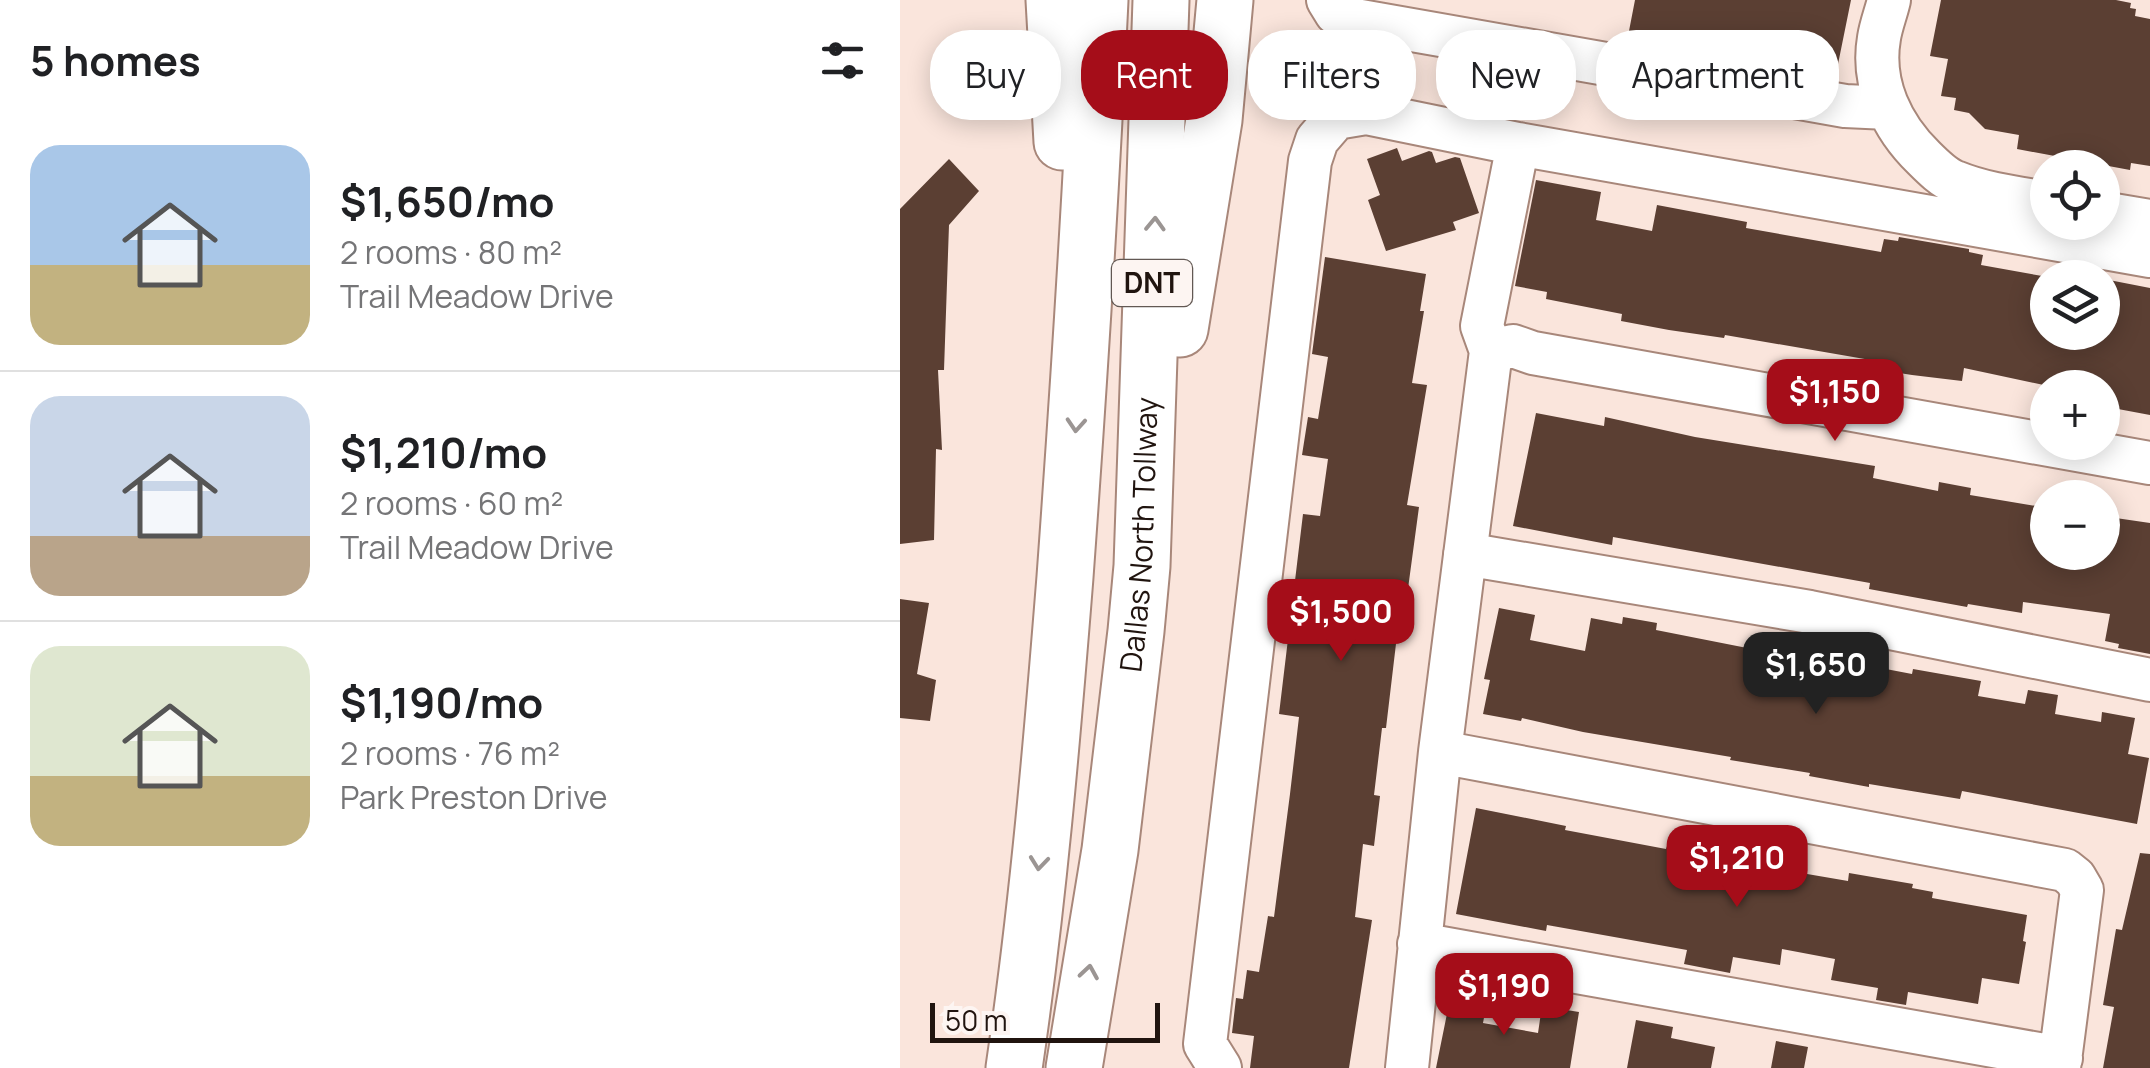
<!DOCTYPE html>
<html lang="en">
<head>
<meta charset="utf-8">
<style>
	:root { --surface:#fff; --page:#f2f2f2; --text:#202124; --muted:#757577; --line:#e0e0e0; --accent:#a50d19 }
	body { margin:0; font-family:Manrope,sans-serif; background:var(--page); color:var(--text); height:100vh; display:flex; flex-direction:column; font-size:38px; white-space:nowrap }
	* { box-sizing:border-box; margin:0 }
	p { font-size:32px; color:var(--muted) }
	.icon { flex:none; width:55px; height:55px; fill:none; stroke:currentColor; stroke-width:2; stroke-linecap:round; stroke-linejoin:round }
	.map { position:relative; flex:1; overflow:hidden }
	.sheet { display:flex; flex-direction:column; background:var(--surface); width:900px }
	.sheet>* { flex:none }
	.guide { position:absolute; left:30px; top:30px; width:950px; height:90px; display:flex; gap:20px }
	.controls { position:absolute; left:1130px; top:150px; display:grid; gap:20px }
	.controls a { display:grid; place-items:center; width:90px; height:90px; border-radius:50%; background:var(--surface); box-shadow:0 5px 25px #0003; font-size:50px }
	.scale { position:absolute; left:30px; bottom:25px; width:230px; box-sizing:border-box; padding-left:10px; border:5px solid #20140f; border-top:0; font-size:28px; line-height:35px; white-space:nowrap; color:#20140f; -webkit-text-stroke:8px #fdf5f2; paint-order:stroke }
	.price { position:absolute; translate:-50% -85px; padding:0 22px; border-radius:20px; background:var(--accent); color:#fff; font-size:32px; line-height:65px; filter:drop-shadow(0 2px 5px #0008) }
	.price::after { content:''; position:absolute; left:50%; top:60px; width:30px; height:22px; margin-left:-15px; background:inherit; clip-path:polygon(0 0,100% 0,50% 100%) }
	.price.active { background:#222; color:#fff }
	ul { padding:0; list-style:none }
	li { display:flex; align-items:center; gap:30px; height:250px; padding:0 30px }
	li+li { border-top:2px solid var(--line) }
	li span { display:grid; place-items:center; flex:none; width:280px; height:200px; border-radius:30px; color:#555 }
	li>.icon { margin-inline-start:auto }
	span .icon { width:120px; height:120px; fill:#fffc; stroke-width:1 }
	li b { font-size:42px }
	h2 { display:flex; justify-content:space-between; align-items:center; height:120px; padding:0 30px; font-size:42px }
	.tag { padding:0 35px; border-radius:40px; background:var(--surface); box-shadow:0 5px 25px #0003; font-size:35px; line-height:90px }
	.tag.active { background:var(--accent); color:#fff }
	main { display:flex; flex:1; min-height:0 }
	.map>svg:first-child { display:block }
	.building { fill:#5b3f33 }
	.lines { fill:none; stroke-linecap:round; stroke-linejoin:round }
	.minor-casing { stroke:#a8877a; stroke-width:46 }
	.highway-casing { stroke:#a8877a; stroke-width:59 }
	.minor { stroke:#fff; stroke-width:42 }
	.highway { stroke:#fff; stroke-width:55 }
	.oneway { stroke:#9b9593 }
	.labels { text-anchor:middle; stroke-width:10; stroke-linejoin:round; paint-order:stroke }
	.shield { fill:#fdf5f2; stroke:#625853; stroke-width:2.5 }
	.shield-label { font-size:28px; font-weight:bold; fill:#20140f }
	.street-label { font-size:30px; fill:#20140f; stroke:#fdf5f2 }
</style>
</head>
<body>
<main>
<section class="sheet">
<h2>5 homes<svg class="icon" aria-label="filters" viewBox="0 0 24 24"><path d="M4 7h16M4 17h16"/><circle cx="9" cy="7" r="2"/><circle cx="15" cy="17" r="2"/></svg></h2>
<ul>
<li><span style="background:linear-gradient(#a9c7e8 60%,#c2b280 0)"><svg class="icon" aria-label="home" viewBox="0 0 24 24"><path d="M3 11l9-7 9 7M6 9v11h12V9"/></svg></span><div><b>$1,650/mo</b><p>2 rooms · 80 m²</p><p>Trail Meadow Drive</p></div></li>
<li><span style="background:linear-gradient(#c9d6e8 70%,#b9a48a 0)"><svg class="icon" aria-label="home" viewBox="0 0 24 24"><path d="M3 11l9-7 9 7M6 9v11h12V9"/></svg></span><div><b>$1,210/mo</b><p>2 rooms · 60 m²</p><p>Trail Meadow Drive</p></div></li>
<li><span style="background:linear-gradient(#dfe7d0 65%,#c2b280 0)"><svg class="icon" aria-label="home" viewBox="0 0 24 24"><path d="M3 11l9-7 9 7M6 9v11h12V9"/></svg></span><div><b>$1,190/mo</b><p>2 rooms · 76 m²</p><p>Park Preston Drive</p></div></li>
</ul>
</section>
<div class="map">
<svg width="1250" height="1068" viewBox="0 0 1250 1068">
	<rect width="100%" height="100%" fill="#fae5dc"/>
	<path class="building" d="M 735,0 L 951,0 L 936,74 L 881,63 L 883,53 L 785,34 L 783,42 L 729,31 Z
		M 1041,0 L 1216,0 L 1231,3 L 1230,8 L 1236,9 L 1235,16 L 1250,19 L 1250,166 L 1231,163 L 1230,170 L 1117,149 L 1119,135 L 1085,129 L 1069,113 L 1054,110 L 1056,98 L 1041,96 L 1048,59 L 1030,56 Z
		M 497,148 L 502,161 L 529,151 L 532,152 L 536,163 L 555,157 L 560,158 L 579,213 L 553,222 L 556,230 L 486,251 L 468,200 L 480,195 L 467,159 Z
		M 49,159 L 79,191 L 49,225 L 44,370 L 38,370 L 42,450 L 36,449 L 34,540 L 0,544 L 0,209 Z
		M 636,180 L 701,192 L 696,220 L 752,231 L 757,205 L 847,222 L 846,228 L 981,252 L 984,239 L 998,241 L 999,237 L 1069,249 L 1069,252 L 1083,255 L 1081,265 L 1148,277 L 1148,332 L 1202,332 L 1202,314 L 1209,280 L 1250,288 L 1250,415 L 1202,406 L 1202,388 L 1158,388 L 1064,368 L 1062,381 L 1012,375 L 980,370 L 982,362 L 825,335 L 824,338 L 769,330 L 721,321 L 722,314 L 646,299 L 647,292 L 615,286 Z
		M 425,257 L 526,274 L 520,311 L 524,311 L 512,383 L 527,385 L 507,505 L 519,507 L 505,611 L 500,610 L 486,728 L 482,728 L 474,795 L 480,796 L 474,846 L 463,844 L 455,917 L 472,920 L 449,1068 L 350,1068 L 354,1036 L 332,1033 L 336,998 L 343,999 L 347,970 L 359,972 L 368,916 L 374,917 L 390,794 L 399,717 L 379,714 L 403,514 L 420,516 L 428,459 L 402,455 L 408,417 L 418,419 L 428,357 L 412,354 Z
		M 636,413 L 704,426 L 705,417 L 795,437 L 975,466 L 973,478 L 1038,491 L 1039,482 L 1071,488 L 1070,495 L 1148,508 L 1148,552 L 1202,552 L 1202,516 L 1250,523 L 1250,654 L 1218,648 L 1219,644 L 1205,641 L 1210,614 L 1123,602 L 1122,613 L 1068,604 L 1067,607 L 969,589 L 970,583 L 713,537 L 712,545 L 613,526 Z
		M 0,599 L 29,603 L 17,674 L 36,680 L 30,721 L 0,718 Z
		M 599,608 L 635,615 L 630,640 L 685,651 L 691,618 L 722,624 L 723,617 L 757,623 L 756,630 L 883,655 L 880,673 L 927,681 L 930,663 L 964,669 L 965,665 L 1012,674 L 1013,669 L 1081,681 L 1078,696 L 1125,704 L 1128,690 L 1158,695 L 1155,714 L 1201,722 L 1202,712 L 1235,718 L 1228,754 L 1249,758 L 1237,824 L 1062,791 L 1060,799 L 969,784 L 969,787 L 909,776 L 910,773 L 830,760 L 831,757 L 683,732 L 622,718 L 621,721 L 583,714 L 590,680 L 584,679 Z
		M 576,808 L 666,826 L 665,830 L 766,849 L 767,846 L 845,860 L 844,863 L 948,881 L 949,873 L 1013,884 L 1012,888 L 1033,892 L 1032,898 L 1127,915 L 1123,941 L 1126,942 L 1119,984 L 1082,978 L 1078,1004 L 1008,992 L 1006,1005 L 976,1000 L 978,988 L 931,980 L 935,959 L 882,949 L 880,965 L 833,957 L 830,973 L 784,964 L 787,950 L 647,925 L 646,931 L 556,914 Z
		M 1240,853 L 1250,854 L 1250,1068 L 1203,1068 L 1214,1007 L 1203,1005 L 1216,929 L 1222,930 Z
		M 552,989 L 588,996 L 583,1023 L 638,1033 L 642,1006 L 679,1012 L 670,1068 L 536,1068 Z
		M 736,1020 L 773,1027 L 771,1038 L 815,1047 L 811,1068 L 727,1068 Z
		M 876,1041 L 908,1047 L 904,1068 L 871,1068 Z"/>
	<g class="lines">
		<defs>
			<path id="minor" d="M 428,0 L 436,13 L 455,20 L 945,106 L 988,108
				M 989,0 C 986,13 981,25 979,38 C 971,84 992,127 1024,158 C 1033,167 1044,178 1055,182 C 1084,194 1117,198 1148,203
				M 1202,213 L 1250,221
				M 591,351 L 582,326 L 618,144
				M 565,554 L 910,612 L 1250,680
				M 540,752 L 1165,870 L 1175,878 L 1182,890 L 1159,1068
				M 519,944 L 1161,1058
				M 320,1068 L 305,1044 L 410,161 L 417,140 L 436,118 L 466,113 L 618,144 L 1250,256
				M 507,1068 L 540,752 L 591,351 L 613,346 L 633,353 L 1250,463"/>
			<g id="highway">
				<path d="M 154,0 L 162,142"/>
				<path d="M 280,329 L 314,120 L 325,0"/>
				<path d="M 114,1068 C 138,905 152,741 165,577 C 179,384 191,192 200,0"/>
				<path id="s1" d="M 174,1068 L 210,850 L 236,631 L 242,566 L 261,0"/>
			</g>
		</defs>
		<use href="#minor" class="minor-casing"/>
		<use href="#highway" class="highway-casing"/>
		<use href="#minor" class="minor"/>
		<use href="#highway" class="highway"/>
	</g>
	<defs><path id="oneway-chevron" d="M-2-3.5L2.5 0L-2 3.5" fill="none" stroke-width="1.6" stroke-linecap="round" stroke-linejoin="round" transform="scale(2.5)"/></defs>
	<g class="oneway">
		<use href="#oneway-chevron" transform="translate(255 224) rotate(-88)"/>
		<use href="#oneway-chevron" transform="translate(176 425) rotate(94)"/>
		<use href="#oneway-chevron" transform="translate(139 863) rotate(96)"/>
		<use href="#oneway-chevron" transform="translate(189 972) rotate(-81)"/>
	</g>
	<g class="labels">
		<rect class="shield" x="212" y="260" width="80" height="46" rx="8"/>
		<g class="shield-label">
			<text x="252" y="293">DNT</text>
		</g>
		<g class="street-label">
			<text dy="10" stroke="none"><textPath href="#s1" startOffset="538">Dallas North Tollway</textPath></text>
		</g>
	</g>
</svg>
<div class="controls">
<a><svg class="icon" aria-label="locate" viewBox="0 0 24 24"><circle cx="12" cy="12" r="6"/><path d="M12 2v4M12 18v4M2 12h4M18 12h4"/></svg></a>
<a><svg class="icon" aria-label="layers" viewBox="0 0 24 24"><path d="M12 4l9 5-9 5-9-5zM3 14l9 5 9-5"/></svg></a>
<a>+</a>
<a>−</a>
</div>
<div class="scale">50 m</div>
<b class="price" style="left:935px;top:444px">$1,150</b>
<b class="price" style="left:441px;top:664px">$1,500</b>
<b class="price active" style="left:916px;top:717px">$1,650</b>
<b class="price" style="left:837px;top:910px">$1,210</b>
<b class="price" style="left:604px;top:1038px">$1,190</b>
<div class="guide">
<a class="tag">Buy</a>
<a class="tag active">Rent</a>
<a class="tag">Filters</a>
<a class="tag">New</a>
<a class="tag">Apartment</a>
</div>
</div>
</main>
</body>
</html>
